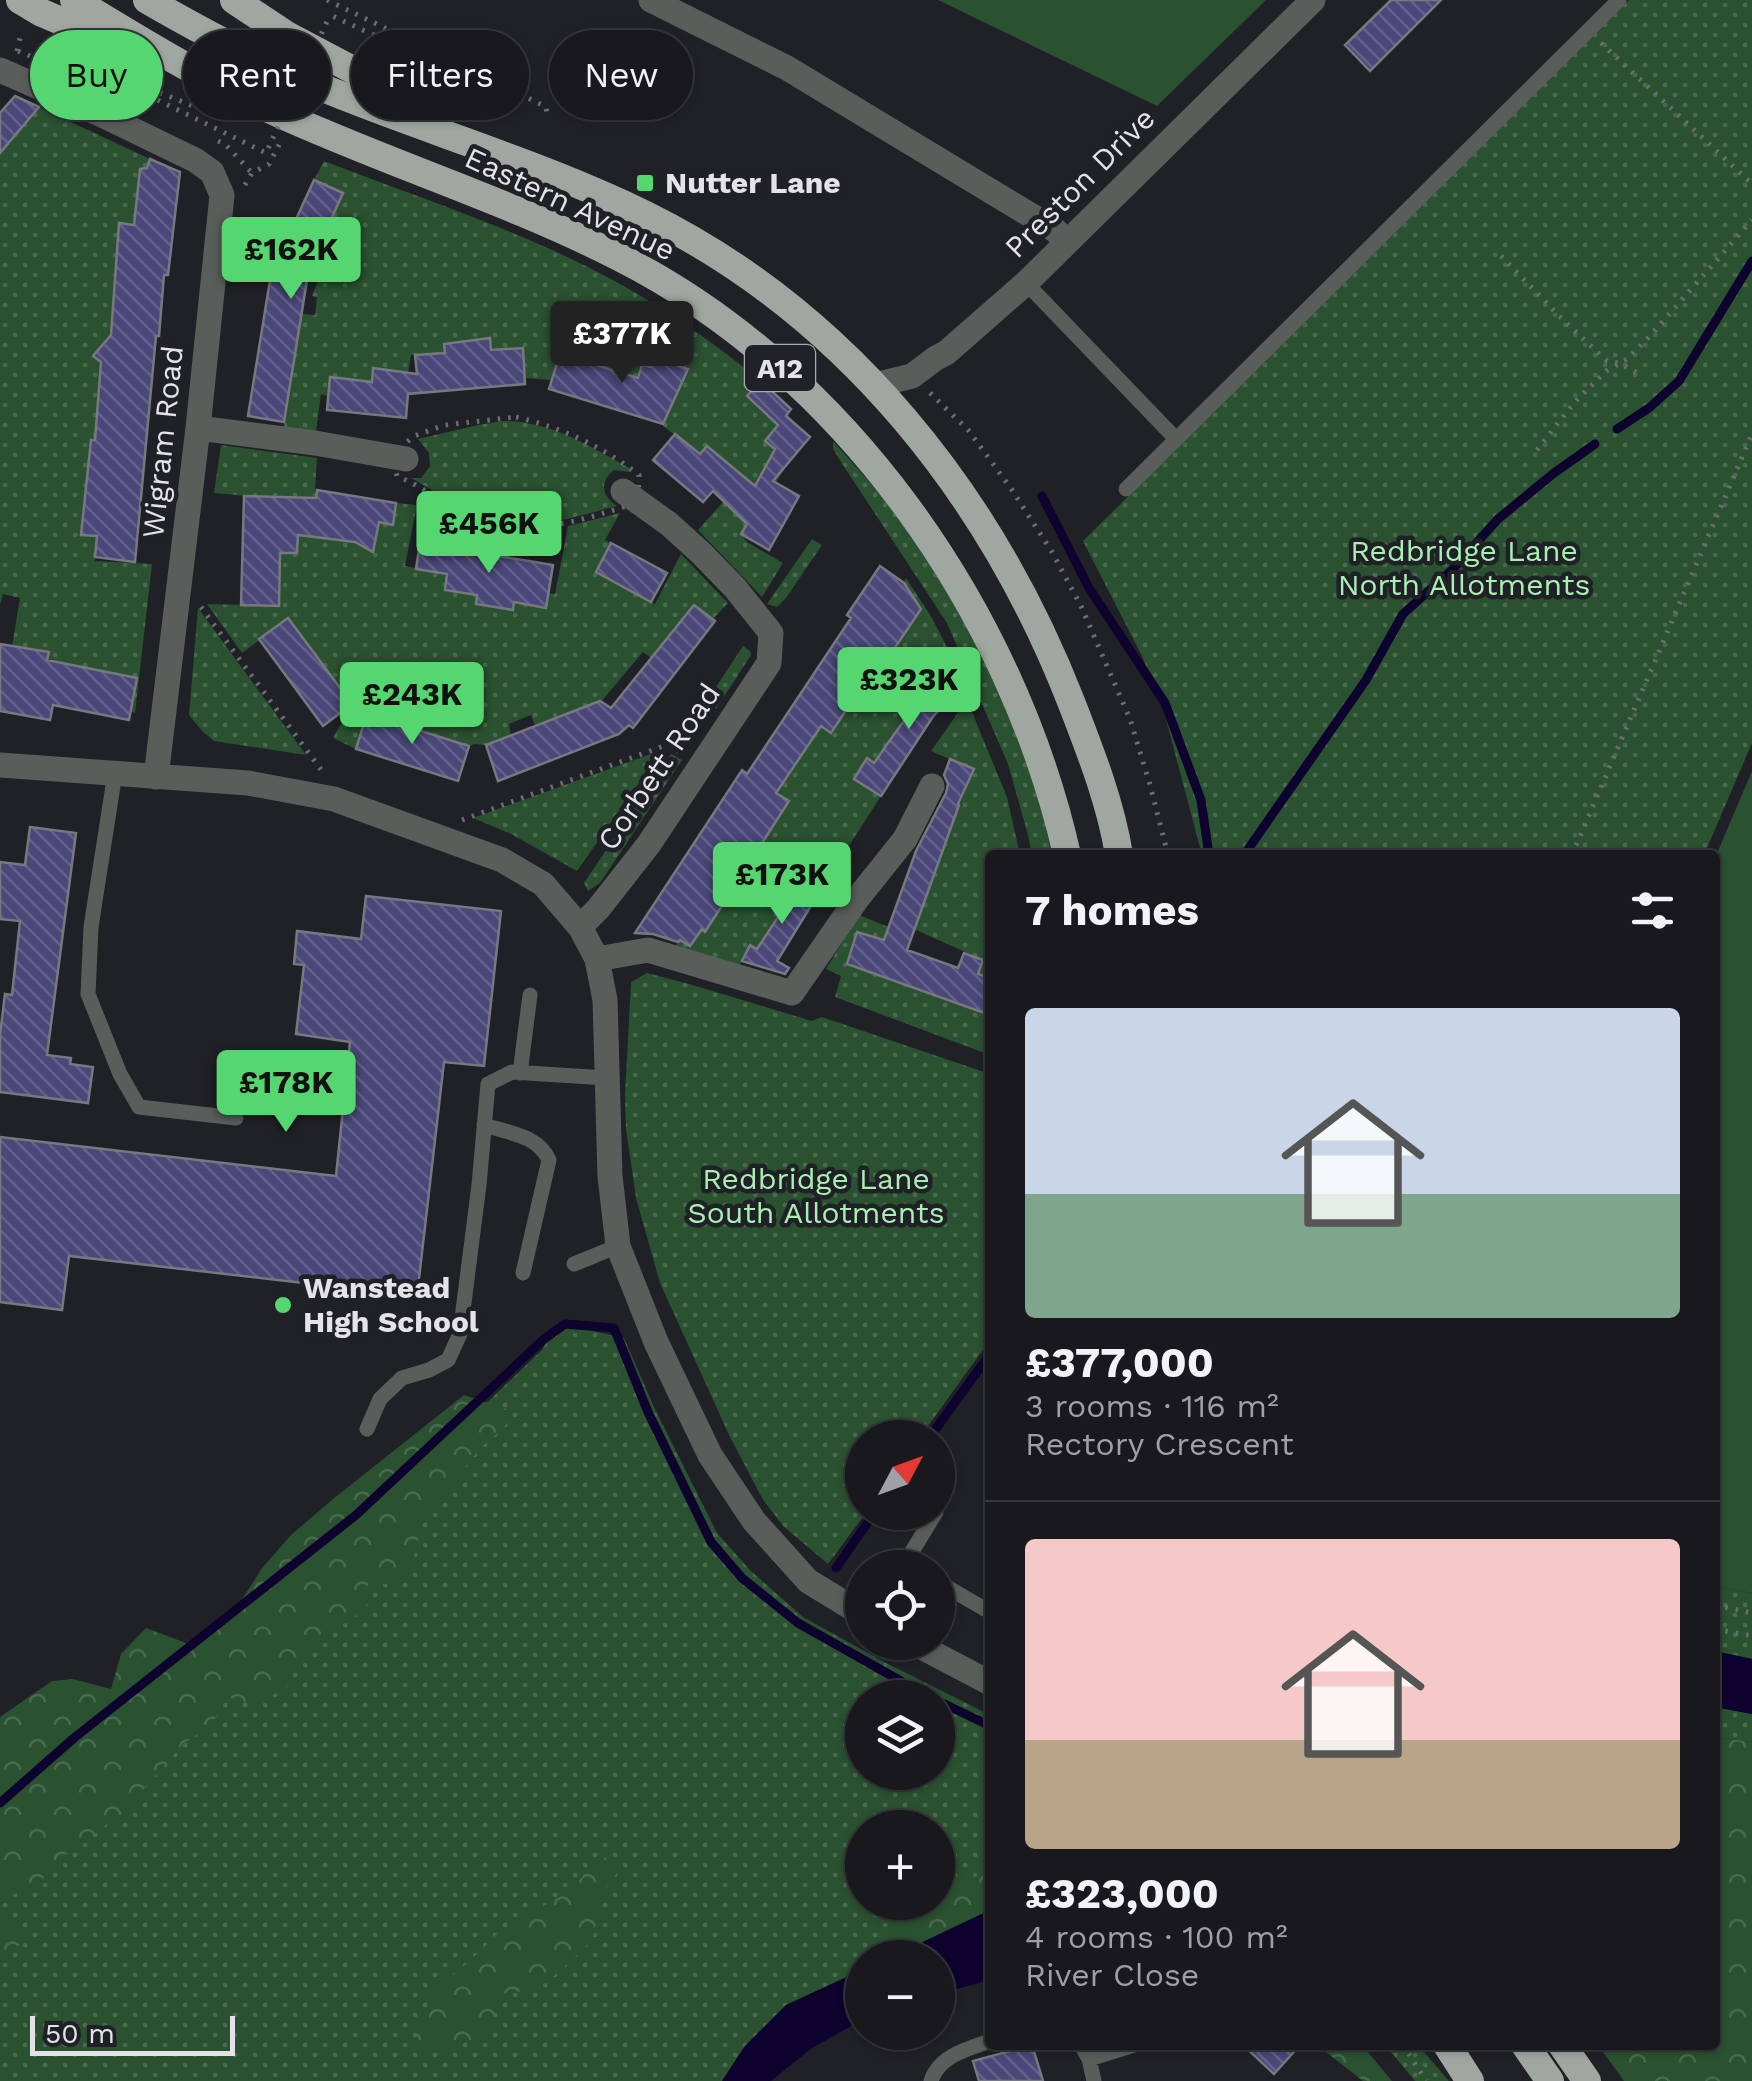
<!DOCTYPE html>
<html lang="en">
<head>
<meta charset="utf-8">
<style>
	:root { --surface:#18181d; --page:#25252a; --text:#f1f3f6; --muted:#9fa0a4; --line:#36373b; --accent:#56d671 }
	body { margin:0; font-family:"Work Sans",sans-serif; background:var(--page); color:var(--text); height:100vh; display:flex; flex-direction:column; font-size:38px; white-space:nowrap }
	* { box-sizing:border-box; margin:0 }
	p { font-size:32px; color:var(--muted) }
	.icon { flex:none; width:55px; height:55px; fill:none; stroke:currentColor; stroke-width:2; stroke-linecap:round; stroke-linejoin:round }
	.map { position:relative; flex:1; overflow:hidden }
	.details { position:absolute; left:985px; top:850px; width:735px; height:1200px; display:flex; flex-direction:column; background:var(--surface); border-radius:10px; box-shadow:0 2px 8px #0004,0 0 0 2px var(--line) }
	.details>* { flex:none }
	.guide { position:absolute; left:30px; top:30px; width:805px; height:90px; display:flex; gap:20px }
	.needle { width:65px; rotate:49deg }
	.buttons { position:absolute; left:845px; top:1420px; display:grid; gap:20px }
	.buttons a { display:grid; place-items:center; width:110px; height:110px; border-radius:50%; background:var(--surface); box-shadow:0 2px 8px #0004,0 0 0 2px var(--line); font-size:50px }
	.scale { position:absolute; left:30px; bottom:25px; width:205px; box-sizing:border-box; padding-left:10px; border:5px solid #e3e3e8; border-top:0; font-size:28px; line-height:35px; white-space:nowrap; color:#e3e3e8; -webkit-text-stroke:8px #202027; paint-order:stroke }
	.price { position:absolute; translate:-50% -85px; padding:0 22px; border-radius:10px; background:var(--accent); color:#111; font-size:32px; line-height:65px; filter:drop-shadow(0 2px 5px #0008) }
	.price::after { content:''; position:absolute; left:50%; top:60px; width:30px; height:22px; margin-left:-15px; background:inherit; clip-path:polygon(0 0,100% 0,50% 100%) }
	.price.on { background:#222; color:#fff }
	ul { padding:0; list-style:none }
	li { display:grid; align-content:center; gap:20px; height:530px; padding:0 40px }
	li+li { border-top:2px solid var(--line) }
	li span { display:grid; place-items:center; height:310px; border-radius:10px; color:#555 }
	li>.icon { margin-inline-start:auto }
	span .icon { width:180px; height:180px; fill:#fffc; stroke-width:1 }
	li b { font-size:42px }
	h2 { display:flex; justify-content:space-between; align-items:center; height:120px; padding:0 40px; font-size:42px }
	.chip { padding:0 35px; border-radius:45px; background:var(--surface); box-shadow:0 2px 8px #0004,0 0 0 2px var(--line); font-size:35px; line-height:90px }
	.chip.on { background:var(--accent); color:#111 }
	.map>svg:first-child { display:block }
	.grass { fill:url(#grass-dots); fill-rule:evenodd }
	.forest { fill:url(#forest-crowns) }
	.park { fill:#2a5130 }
	.water { fill:#0d032e }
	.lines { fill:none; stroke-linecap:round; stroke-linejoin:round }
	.stream { stroke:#0d032e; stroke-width:9 }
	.building { fill:url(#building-back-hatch); stroke:#777880; stroke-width:2.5 }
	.path { stroke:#6c6c72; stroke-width:5; stroke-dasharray:2.5 8; stroke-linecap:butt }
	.service { stroke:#5a5e5b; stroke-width:15 }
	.minor { stroke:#5a5e5b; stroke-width:25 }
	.trunk { stroke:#a0a7a0; stroke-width:28 }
	.path-bridge { stroke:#6c6c72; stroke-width:5; stroke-dasharray:2.5 8; stroke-linecap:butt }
	.poi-dot { fill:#56d671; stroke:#202027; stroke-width:4 }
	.labels { text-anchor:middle; stroke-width:9; stroke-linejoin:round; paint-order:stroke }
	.shield { fill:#202027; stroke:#a8a8ae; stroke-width:2.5 }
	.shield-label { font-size:28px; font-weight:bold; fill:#e3e3e8 }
	.poi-label { font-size:30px; font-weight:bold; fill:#e3e3e8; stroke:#202027; text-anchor:start }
	.street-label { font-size:30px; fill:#e3e3e8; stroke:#202027 }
	.park-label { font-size:30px; fill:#a8f0b1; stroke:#202027 }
</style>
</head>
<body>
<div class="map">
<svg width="1752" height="2081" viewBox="0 0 1752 2081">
	<defs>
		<pattern id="grass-dots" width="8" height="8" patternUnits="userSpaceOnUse" patternTransform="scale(2.5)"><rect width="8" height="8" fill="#2a5130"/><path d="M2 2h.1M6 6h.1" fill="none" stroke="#496a4e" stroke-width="1.8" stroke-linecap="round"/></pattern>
		<pattern id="forest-crowns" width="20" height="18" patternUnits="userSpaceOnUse" patternTransform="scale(2.5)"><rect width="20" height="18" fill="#2a5130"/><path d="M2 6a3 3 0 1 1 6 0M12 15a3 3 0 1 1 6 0" fill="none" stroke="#496a4e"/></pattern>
		<pattern id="building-back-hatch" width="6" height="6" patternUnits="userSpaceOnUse" patternTransform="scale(2.5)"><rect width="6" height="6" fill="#4a4779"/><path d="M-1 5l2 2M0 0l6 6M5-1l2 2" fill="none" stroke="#64618c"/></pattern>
	</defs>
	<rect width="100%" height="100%" fill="#202027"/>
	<path class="grass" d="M 1629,0 L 1752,0 L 1752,743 L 1704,855 L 1202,855 L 1163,708 L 1142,656 L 1083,541 Z
		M 39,107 L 150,159 L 147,168 L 140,170 L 134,225 L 119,224 L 115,268 L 118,269 L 110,346 L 102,345 L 97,351 L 96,358 L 101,362 L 97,410 L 109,412 L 81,534 L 97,536 L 95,561 L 152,564 L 135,713 L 130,711 L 136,678 L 69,664 L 45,675 L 48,653 L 12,646 L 20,598 L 3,594 L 0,605 L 0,153 Z
		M 324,161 C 412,195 504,225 588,267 C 650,298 707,337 761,381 L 747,397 L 778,425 L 765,441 L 789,462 L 776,482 L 761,474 L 748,497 L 758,504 L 741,534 L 747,542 L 783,563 L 762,597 L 698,530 L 732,492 L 732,467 L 708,446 L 700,454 L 663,426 L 688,370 L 654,356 L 651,367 L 642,365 L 638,378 L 552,380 L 524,378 L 522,348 L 491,350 L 490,339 L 444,344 L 445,353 L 411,355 L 408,373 L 374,368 L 372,382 L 331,377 L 328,396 L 321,394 L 316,431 L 284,427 L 302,314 L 315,315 L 317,297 L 312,296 L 325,263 L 314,257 L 343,194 L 314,180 Z
		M 503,421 C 551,421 591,447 631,469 L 630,472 L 614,470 C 599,482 602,496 617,506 C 574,517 523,535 480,516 C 456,505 434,491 411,478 L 421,478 L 430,466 L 429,453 L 418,439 L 478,425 Z
		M 833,441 C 858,469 885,498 906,529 C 974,626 1028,739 1052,855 L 1032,855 L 1028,835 L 1008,764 L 947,623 L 843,465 L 833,449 Z
		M 221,445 L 317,458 L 313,523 L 319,538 L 343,540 L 379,522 L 393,524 L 396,503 L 417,505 L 405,566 L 447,574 L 477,595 L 476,605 L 512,610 L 514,602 L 546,608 L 549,593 L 555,594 L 568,526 L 620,513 L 605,540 L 611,543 L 596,572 L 655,604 L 681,554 L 728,603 L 713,619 L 694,605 L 651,658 L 643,652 L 600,703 L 535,726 L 531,715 L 509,724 L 511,736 L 486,745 L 474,744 L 469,746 L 366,718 L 358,750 L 333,738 L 352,704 L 289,618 L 242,653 L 207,604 L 279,606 L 280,553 L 297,552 L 298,524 L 290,500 L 214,493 Z
		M 812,539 L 822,545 L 786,598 L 777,607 L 767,604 Z
		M 906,578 L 932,618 L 955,663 L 935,680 L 920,698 L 937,712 L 930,721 L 902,720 L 893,734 L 913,747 L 908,755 L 891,743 L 884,755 L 901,766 L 894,776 L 866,759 L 854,779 L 881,796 L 823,886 L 813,880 L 807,889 L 789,878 L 776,898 L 786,906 L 758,950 L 750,946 L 739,966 L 676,946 L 680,940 L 690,946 L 702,929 L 705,931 L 789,802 L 776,793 L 821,726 L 830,732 L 921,610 L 904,583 Z
		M 198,608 L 306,755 L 214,741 L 202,731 L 189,715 Z
		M 743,646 L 750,651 L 751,655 L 716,709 L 706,702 Z
		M 967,700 L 1007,797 L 1020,855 L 990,855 L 990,978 L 978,974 L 983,960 L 914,929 L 973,769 L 931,751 Z
		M 662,750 L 577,871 L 511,834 L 473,818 Z
		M 671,754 L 682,760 L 600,883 L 588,891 L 584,883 Z
		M 859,915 L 891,928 L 886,933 L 884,940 L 990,1015 L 990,1055 L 835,997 L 841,976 L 826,969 Z
		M 647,973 L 689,984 L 812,1021 L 822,1017 L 990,1074 L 990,1340 L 920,1437 L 862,1438 L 862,1512 L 866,1513 L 828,1564 L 783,1526 L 762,1498 L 730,1437 L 660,1283 L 636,1198 L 626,1129 L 625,1095 L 631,982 Z
		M 558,1323 L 624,1338 L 654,1407 L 717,1533 L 750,1570 L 803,1617 L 886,1663 L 990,1715 L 990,1910 L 891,1957 L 862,1958 L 862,1970 L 786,2005 L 745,2046 L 722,2081 L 0,2081 L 0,1802 L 201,1658 L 452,1436 L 542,1350 ZM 862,1698 L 938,1698 L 938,1772 L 862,1772 ZM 862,1828 L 938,1828 L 938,1902 L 862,1902 Z
		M 1715,1586 L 1752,1593 L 1752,1659 L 1715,1651 Z
		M 1715,1707 L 1752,1714 L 1752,1742 L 1715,1737 Z
		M 1385,2045 L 1418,2045 L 1449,2081 L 1415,2081 Z"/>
	<path class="forest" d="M 464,1395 L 512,1411 L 504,1428 L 480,1448 L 423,1520 L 411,1569 L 394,1584 L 368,1584 L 366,1609 L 320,1640 L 290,1669 L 287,1686 L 256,1706 L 228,1697 L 211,1725 L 182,1745 L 122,1814 L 75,1846 L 42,1879 L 0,1902 L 0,1717 L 52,1681 L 73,1679 L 111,1689 L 121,1654 L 146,1628 L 186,1643 L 229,1619 L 263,1567 L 291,1535 L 333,1499 Z
		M 1715,1737 L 1752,1742 L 1752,2081 L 1624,2081 L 1598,2045 L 1715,2045 Z
		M 612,1855 L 621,1868 L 605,1888 L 592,1940 L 570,1962 L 538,1989 L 501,1994 C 498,2003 495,2016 489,2025 C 475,2045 446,2049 423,2051 L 415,2042 L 432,1992 L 469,1962 L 501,1930 L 570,1891 L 596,1861 Z
		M 990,1875 L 990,1910 L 891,1957 L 881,1957 L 879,1948 L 920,1903 L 938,1902 L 938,1887 C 954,1878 971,1877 990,1875 Z
		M 0,1916 L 6,1920 L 18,1922 L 30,1936 L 6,1956 L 0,1958 Z
		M 1317,2045 L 1362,2045 L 1392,2081 L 1363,2081 Z"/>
	<path class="park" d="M 938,0 L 1266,0 L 1157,106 Z
		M 1752,771 L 1752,1593 L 1715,1586 L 1715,858 Z"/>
	<path class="water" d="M 1715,1651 L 1752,1659 L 1752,1714 L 1715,1707 Z
		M 990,1910 L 990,1980 L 938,1994 L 938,1958 L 891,1957 Z
		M 862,1970 L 862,2020 L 812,2048 L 771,2081 L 722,2081 L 745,2046 L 786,2005 Z"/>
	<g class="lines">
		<path class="stream" d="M 1617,429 L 1649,408 L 1679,381 L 1752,261
			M 1042,496 L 1089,588 L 1165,703 L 1201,800 L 1209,855
			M 1244,855 L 1366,680 L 1403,614 L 1453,569 L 1498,519 L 1554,473 L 1595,444
			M 929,1438 L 990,1354
			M 836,1568 L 875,1512
			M 938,1701 L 984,1723
			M 0,1803 L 74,1738 L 356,1515 L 544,1339 L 565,1324 L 614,1328 L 648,1412 L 711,1542 L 742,1578 L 798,1623 L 931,1698"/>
	</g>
	<path class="building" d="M 1391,0 L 1441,0 L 1370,71 L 1345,45 Z
		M 15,96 L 39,107 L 0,153 L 0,113 Z
		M 150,159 L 180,172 L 168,275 L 164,275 L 159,336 L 156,336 L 135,562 L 95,557 L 97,536 L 81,535 L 91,440 L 95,440 L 101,362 L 93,356 L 111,335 L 119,223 L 134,225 L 140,169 L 147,168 Z
		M 314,180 L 343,193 L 314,257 L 353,276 L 352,280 L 308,274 L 284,422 L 248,416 L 271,274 Z
		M 490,338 L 491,350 L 523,348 L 525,384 L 408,394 L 406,418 L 327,410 L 330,377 L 372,382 L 373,368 L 417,374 L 415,355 L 445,353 L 444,344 Z
		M 560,354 L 638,378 L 642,365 L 651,367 L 654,355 L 679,362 L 678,366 L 688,369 L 663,424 L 549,389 Z
		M 761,381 L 791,409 L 786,416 L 810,437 L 773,481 L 799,496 L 769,550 L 741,534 L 747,524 L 713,491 L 703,502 L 653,460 L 675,434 L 700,454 L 707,446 L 755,486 L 775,449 L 765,441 L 778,425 L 747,396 Z
		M 317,490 L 396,503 L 393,525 L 379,522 L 373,552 L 355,542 L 298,535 L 297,553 L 280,553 L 279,606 L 241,605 L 244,496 L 316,498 Z
		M 420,543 L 553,565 L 546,608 L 514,602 L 513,610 L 476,604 L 477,595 L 445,590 L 447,574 L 416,569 Z
		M 611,543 L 667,573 L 651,602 L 596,572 Z
		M 880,566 L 904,583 L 921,609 L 863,695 L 858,692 L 831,733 L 821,726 L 776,793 L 789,801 L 705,932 L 702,929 L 690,946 L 680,940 L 678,942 L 653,934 L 635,933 L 742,770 L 747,774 L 851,618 L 847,615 Z
		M 694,605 L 715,621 L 633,728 L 629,725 L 619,734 L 498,781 L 486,745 L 600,701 L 611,708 Z
		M 288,618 L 352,704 L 323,726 L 259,639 Z
		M 0,644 L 49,652 L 47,660 L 137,678 L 129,720 L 53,705 L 50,720 L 0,711 Z
		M 955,663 L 965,680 L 932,718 L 881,796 L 854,779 L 867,758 L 874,763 L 928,686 Z
		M 367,714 L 469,746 L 458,781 L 356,749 Z
		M 950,759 L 974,769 L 958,804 L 959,805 L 907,950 L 958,968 L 964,953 L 983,960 L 978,974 L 990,978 L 990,1015 L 847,964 L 857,932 L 884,940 L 916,851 L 946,793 L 948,784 L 944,775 Z
		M 30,827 L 76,833 L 47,1055 L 71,1058 L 70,1064 L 93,1067 L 88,1103 L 0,1092 L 0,1035 L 5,994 L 12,995 L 20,921 L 0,919 L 0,862 L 25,865 Z
		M 789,877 L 817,896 L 777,961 L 789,968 L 785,974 L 742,961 L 750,945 L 757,949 L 786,905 L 775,899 Z
		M 366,896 L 501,911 L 484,1066 L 444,1062 L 417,1296 L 69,1256 L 62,1310 L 0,1302 L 0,1137 L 336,1176 L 350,1042 L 296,1034 L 304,965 L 294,964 L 297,931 L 361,939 Z
		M 1032,2045 L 1043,2081 L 979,2081 L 973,2061 Z
		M 1243,2045 L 1300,2045 L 1274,2074 Z"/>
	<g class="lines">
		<path class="path" d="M 327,0 L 482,75 L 477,82 L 330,15
			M 1601,43 L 1752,184
			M 17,51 L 21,34
			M 482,75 L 546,107 L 548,119
			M 121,77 L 208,112
			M 218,141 L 226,145 L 252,173
			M 245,185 L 252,173 L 269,164 L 280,143 L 278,142
			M 1501,256 L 1564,321 L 1607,361 L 1619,363 L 1637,373
			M 930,393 L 969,431 L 1012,490 L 1052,552 L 1081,606 L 1130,719 L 1150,785 L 1168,855
			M 516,417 C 562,428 602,446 639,475 L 638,502 C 581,521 522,541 465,513 C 442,502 421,486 397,476 L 392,455 L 414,436 L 445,425 Z
			M 1537,450 L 1574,403 L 1606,371 L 1627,359 L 1651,335 L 1752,220
			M 201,607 L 322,771
			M 462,820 L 669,744 L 680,752
			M 1572,855 L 1752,434
			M 1715,1605 L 1752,1613
			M 1715,1629 L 1752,1636
			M 1403,2045 L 1426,2081"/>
		<path class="service" d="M 1026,283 L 1176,439
			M 1126,489 L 1619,0
			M 115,773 L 91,927 L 88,994 L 120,1074 L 139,1107 L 236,1118
			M 520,1073 L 530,995
			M 484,1125 C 508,1133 538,1135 549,1160 L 523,1273
			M 574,1264 L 618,1246
			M 367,1429 L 380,1399 L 402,1378 L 429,1370 L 448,1360 L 460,1334 L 479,1185 L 488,1084 L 512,1072 L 607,1078
			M 905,1563 L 936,1512
			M 938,1582 L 990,1612
			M 1081,2045 L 1089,2059 L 1094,2081
			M 1089,2059 L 1134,2045
			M 931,2081 C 939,2056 967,2049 990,2041"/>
		<path class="minor" d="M 651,0 L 787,68 L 1055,230 L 1067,242
			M 0,70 L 98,113 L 195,160 L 212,172 L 222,195 L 198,428 L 156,777
			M 875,385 L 912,376 L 936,358 L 946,353 L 1026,283 L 1313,0
			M 198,428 L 315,443 L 406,459
			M 0,765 L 248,783 L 334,799 L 502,860 L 543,884 L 580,927 L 597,959 L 605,1000 L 610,1176 L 618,1246 L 656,1342 L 710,1455 L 754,1521 L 808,1581 L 862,1614
			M 580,927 L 598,909 L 649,844 L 769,663 L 771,633 L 735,588 L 701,553 L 669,524 L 623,491
			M 597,959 L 648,950 L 792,993 L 857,899 L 905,839 L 932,786
			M 912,1642 L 990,1683"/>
		<path class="trunk" d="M 20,0 L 40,12 L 127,49
			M 74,0 C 138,39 203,79 271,110 C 386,163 507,200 619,257 C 845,371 1012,611 1067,855
			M 147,0 C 204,33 262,64 323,88 C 430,132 542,164 646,215 C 848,315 991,496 1072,704 C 1091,753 1111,804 1119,855
			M 234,0 L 285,34 L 440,116
			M 1447,2045 L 1470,2081
			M 1525,2045 L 1550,2081
			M 1562,2045 L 1587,2081"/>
		<path class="path-bridge" d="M 18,51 L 135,100 L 139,91 L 266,153 L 330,15"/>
	</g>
	<g class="poi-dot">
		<rect x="635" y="173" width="20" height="20" rx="5"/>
		<circle cx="283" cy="1305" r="10"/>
	</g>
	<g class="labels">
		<rect class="shield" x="745" y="345" width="70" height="46" rx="8"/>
		<g class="shield-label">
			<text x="780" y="378">A12</text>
		</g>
		<g class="poi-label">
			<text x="665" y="193">Nutter Lane</text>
			<text x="303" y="1298">Wanstead<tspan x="303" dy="34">High School</tspan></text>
		</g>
		<g class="street-label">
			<text transform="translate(1080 183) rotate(-45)" y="10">Preston Drive</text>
			<text transform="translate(570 204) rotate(25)" y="10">Eastern Avenue</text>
			<text transform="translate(163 442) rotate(-84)" y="10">Wigram Road</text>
			<text transform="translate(659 767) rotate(-56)" y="10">Corbett Road</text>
		</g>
		<g class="park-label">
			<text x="1464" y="561">Redbridge Lane<tspan x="1464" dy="34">North Allotments</tspan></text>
			<text x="816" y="1189">Redbridge Lane<tspan x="816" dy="34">South Allotments</tspan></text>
		</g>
	</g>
</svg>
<div class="buttons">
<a><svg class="needle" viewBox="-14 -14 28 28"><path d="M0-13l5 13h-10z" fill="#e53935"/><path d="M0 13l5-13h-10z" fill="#9fa0a4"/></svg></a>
<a><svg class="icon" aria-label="locate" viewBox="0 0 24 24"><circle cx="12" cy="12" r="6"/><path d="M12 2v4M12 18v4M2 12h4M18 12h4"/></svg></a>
<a><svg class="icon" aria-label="layers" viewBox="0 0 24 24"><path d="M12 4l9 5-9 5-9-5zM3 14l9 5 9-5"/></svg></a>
<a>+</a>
<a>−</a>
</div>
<div class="scale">50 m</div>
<b class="price" style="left:291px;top:302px">£162K</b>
<b class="price on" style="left:622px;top:386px">£377K</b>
<b class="price" style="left:489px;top:576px">£456K</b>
<b class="price" style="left:909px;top:732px">£323K</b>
<b class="price" style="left:412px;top:747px">£243K</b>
<b class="price" style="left:782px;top:927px">£173K</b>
<b class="price" style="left:286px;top:1135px">£178K</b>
<div class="guide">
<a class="chip on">Buy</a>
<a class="chip">Rent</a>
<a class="chip">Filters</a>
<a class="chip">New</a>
</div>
<section class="details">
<h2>7 homes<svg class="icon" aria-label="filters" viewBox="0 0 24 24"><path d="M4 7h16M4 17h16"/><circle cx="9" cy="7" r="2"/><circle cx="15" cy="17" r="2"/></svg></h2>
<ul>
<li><span style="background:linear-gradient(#c9d6e8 60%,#7fa58c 0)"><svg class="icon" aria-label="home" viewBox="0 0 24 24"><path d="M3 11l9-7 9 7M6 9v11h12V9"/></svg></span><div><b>£377,000</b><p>3 rooms · 116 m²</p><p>Rectory Crescent</p></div></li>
<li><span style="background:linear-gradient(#f6c9c9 65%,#b9a48a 0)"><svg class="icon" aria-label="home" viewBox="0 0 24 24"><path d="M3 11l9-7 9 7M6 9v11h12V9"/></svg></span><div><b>£323,000</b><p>4 rooms · 100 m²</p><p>River Close</p></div></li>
</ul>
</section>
</div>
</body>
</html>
